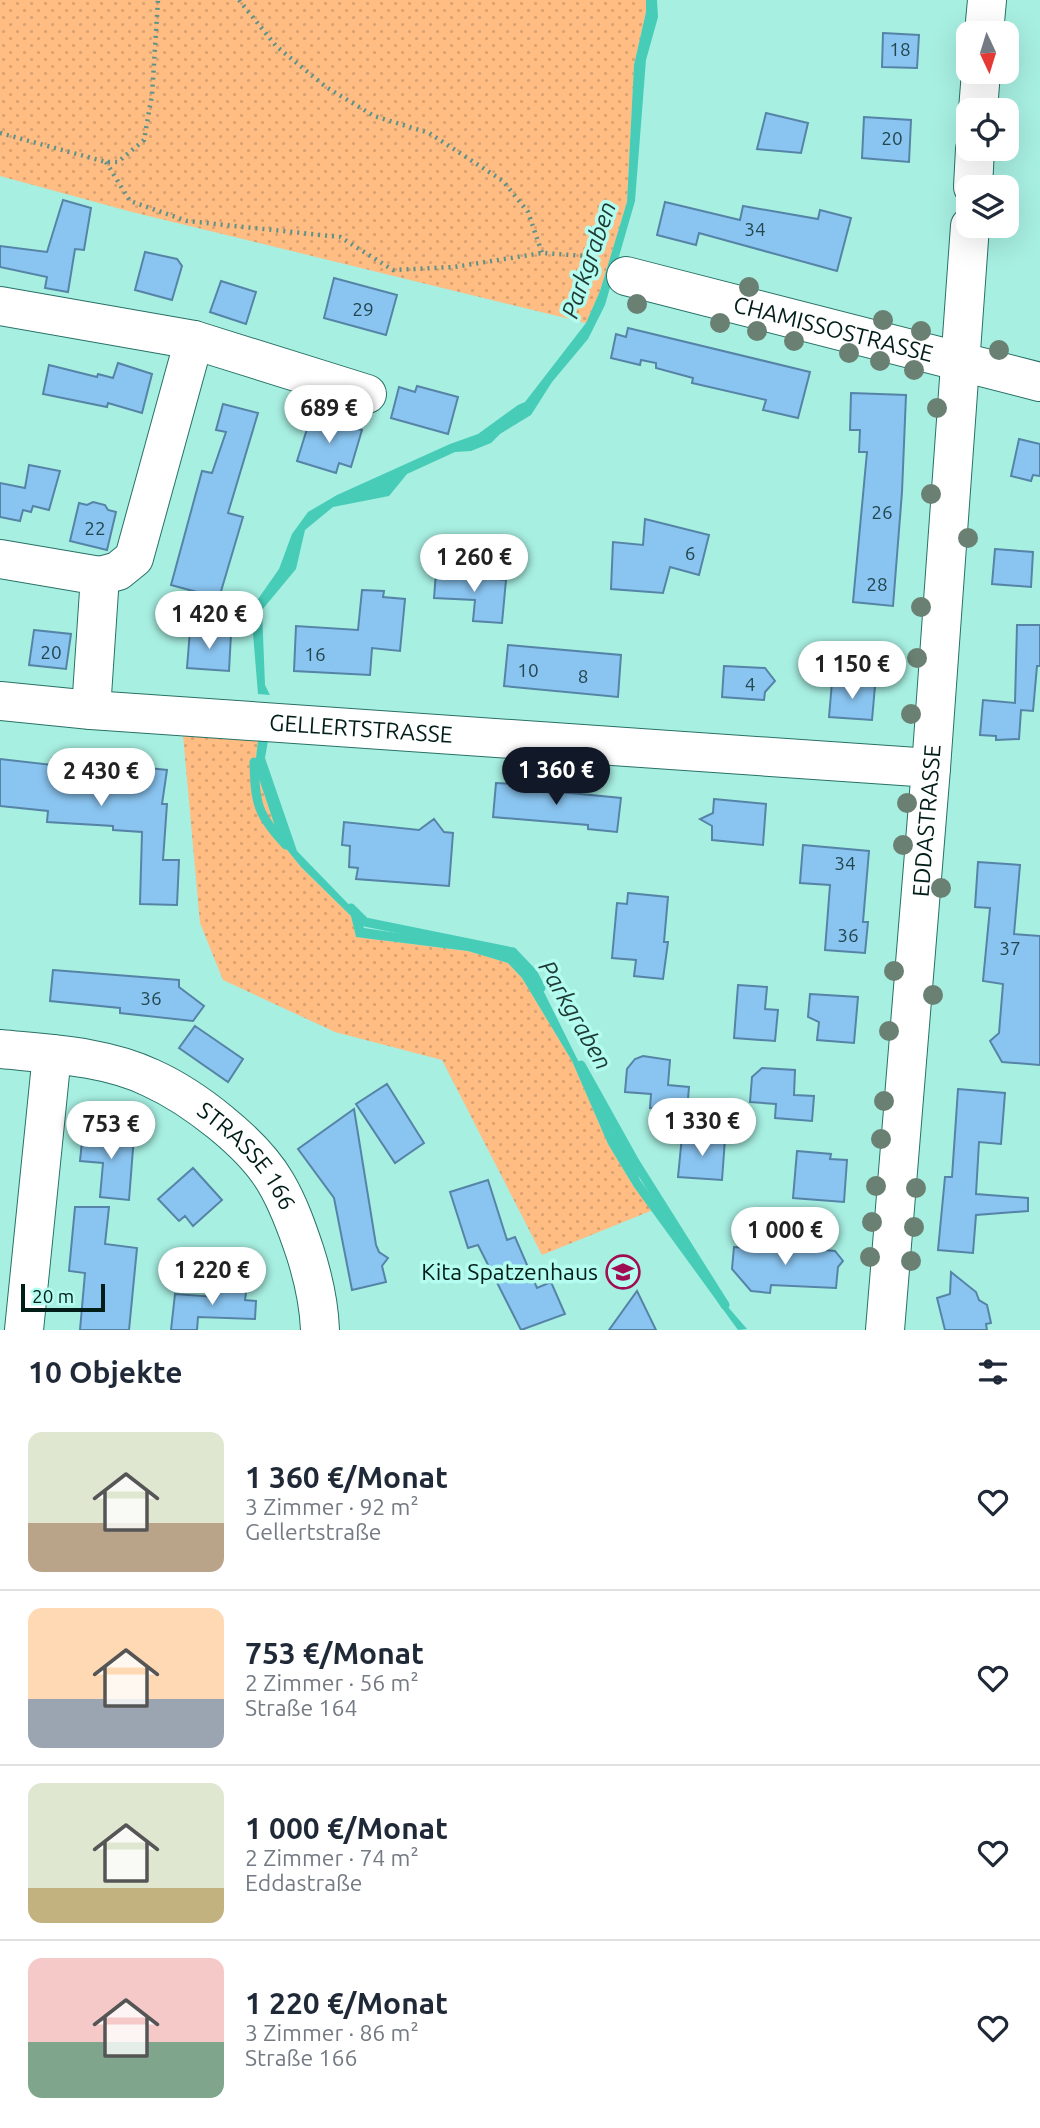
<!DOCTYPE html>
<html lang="de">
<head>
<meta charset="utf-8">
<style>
	:root { --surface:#fff; --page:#f6f6f7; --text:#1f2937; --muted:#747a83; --line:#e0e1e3; --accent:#111827 }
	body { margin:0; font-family:Ubuntu,sans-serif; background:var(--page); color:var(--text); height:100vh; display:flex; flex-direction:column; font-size:26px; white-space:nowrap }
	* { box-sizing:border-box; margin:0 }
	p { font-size:23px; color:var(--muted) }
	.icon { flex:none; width:38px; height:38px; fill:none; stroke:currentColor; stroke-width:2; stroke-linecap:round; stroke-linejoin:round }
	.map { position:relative; height:1330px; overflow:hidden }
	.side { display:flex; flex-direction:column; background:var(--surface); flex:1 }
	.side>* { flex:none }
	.needle { width:46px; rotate:176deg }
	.fabs { position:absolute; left:956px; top:21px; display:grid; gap:14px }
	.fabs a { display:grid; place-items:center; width:63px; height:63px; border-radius:14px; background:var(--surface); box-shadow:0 7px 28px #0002; font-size:35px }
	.scale { position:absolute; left:21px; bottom:18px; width:84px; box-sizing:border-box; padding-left:7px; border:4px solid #001d18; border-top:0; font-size:19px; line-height:24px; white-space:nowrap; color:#001d18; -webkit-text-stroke:5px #b4fcef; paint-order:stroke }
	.price { position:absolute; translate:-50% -60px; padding:0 16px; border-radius:24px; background:#fff; color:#222; font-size:23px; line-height:46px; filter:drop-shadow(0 2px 4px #0008) }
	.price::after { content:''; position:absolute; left:50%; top:42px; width:21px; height:16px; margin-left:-10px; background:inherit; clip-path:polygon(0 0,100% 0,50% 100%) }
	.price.current { background:var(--accent); color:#fff }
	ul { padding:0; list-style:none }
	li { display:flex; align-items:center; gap:21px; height:175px; padding:0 28px }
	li+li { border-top:2px solid var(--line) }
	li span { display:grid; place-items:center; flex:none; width:196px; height:140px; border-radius:14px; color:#555 }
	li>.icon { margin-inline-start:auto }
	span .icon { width:84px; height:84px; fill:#fffc; stroke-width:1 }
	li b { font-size:30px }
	h2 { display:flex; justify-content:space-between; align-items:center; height:84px; padding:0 28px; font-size:30px }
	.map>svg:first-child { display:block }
	.grass { fill:url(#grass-dots) }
	.water { fill:#47ccb8 }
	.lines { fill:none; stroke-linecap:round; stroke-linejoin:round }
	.stream { stroke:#47ccb8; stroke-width:9 }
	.building { fill:#8ac5f1; stroke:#5584a7; stroke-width:2 }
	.minor-casing { stroke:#287166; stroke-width:40 }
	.path { stroke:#5d9288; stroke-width:4.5; stroke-dasharray:2 5; stroke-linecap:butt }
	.minor { stroke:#fff; stroke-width:38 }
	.tree { fill:#698072 }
	.labels { text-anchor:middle; stroke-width:7; stroke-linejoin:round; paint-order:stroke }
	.number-label { font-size:19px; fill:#22474e }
	.street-label { font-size:23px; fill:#001d18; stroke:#b4fcef }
	.poi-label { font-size:23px; fill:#001d18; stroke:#b4fcef; text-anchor:end }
	.water-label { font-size:24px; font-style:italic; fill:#1d3934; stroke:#b4fcef }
</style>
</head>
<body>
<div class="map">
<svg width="1040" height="1330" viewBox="0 0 1040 1330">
	<defs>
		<pattern id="grass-dots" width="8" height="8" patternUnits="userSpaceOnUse" patternTransform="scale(1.75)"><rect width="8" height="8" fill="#ffbc83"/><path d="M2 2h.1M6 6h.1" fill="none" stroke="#d9a170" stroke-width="1.8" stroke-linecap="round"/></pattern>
	</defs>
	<rect width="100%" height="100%" fill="#a7efe1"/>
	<path class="grass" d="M 0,0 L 646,0 L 646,12 L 634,65 L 627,202 L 600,291 L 586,323 L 132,212 L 0,176 Z
		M 183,735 L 258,740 L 255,767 L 280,841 L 301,867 L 351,916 L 356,937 L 468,951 L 508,963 L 522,978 L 572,1061 L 608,1144 L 634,1187 L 653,1210 L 542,1255 L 442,1060 L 335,1032 L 223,980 L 200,923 Z"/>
	<path class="water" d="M 646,0 L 657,0 L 658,17 L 646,60 L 635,201 L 605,305 L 588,339 L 552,382 L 531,415 L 500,434 L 491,443 L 471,451 L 455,452 L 407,474 L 389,496 L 333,507 L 305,530 L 296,569 L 262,610 L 265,685 L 270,695 L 258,694 L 251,609 L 279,569 L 292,534 L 308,512 L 337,495 L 450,444 L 478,434 L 518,405 L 525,402 L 586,323 L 600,291 L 627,202 L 634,65 L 646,12 Z
		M 258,740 L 268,741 L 265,758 L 297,851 L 359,915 L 364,928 L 510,950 L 519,958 L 538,980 L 613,1131 L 631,1158 L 640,1180 L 694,1254 L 709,1285 L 747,1329 L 738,1330 L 634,1187 L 608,1144 L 572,1061 L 522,978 L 508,963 L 468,951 L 356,937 L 351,916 L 301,867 L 280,841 L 255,767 Z"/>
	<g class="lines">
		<path class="stream" d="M 254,762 C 255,802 257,815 286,845
			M 351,908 L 365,922 L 513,952 L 533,973 L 541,988
			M 581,1065 L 635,1162 L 725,1305"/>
	</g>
	<path class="building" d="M 883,33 L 919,35 L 917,68 L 882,67 Z
		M 766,113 L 808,123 L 801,153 L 757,149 Z
		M 864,117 L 911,120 L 909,162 L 862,158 Z
		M 63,200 L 91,208 L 84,250 L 75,249 L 68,292 L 45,288 L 47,277 L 0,267 L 0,246 L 47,252 Z
		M 665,202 L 740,220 L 743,206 L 818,219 L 820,210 L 851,218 L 837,271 L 699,233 L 696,245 L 657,235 Z
		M 145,252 L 177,259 L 182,266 L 172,300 L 135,290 Z
		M 334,278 L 397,295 L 386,335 L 324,318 Z
		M 221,281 L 256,292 L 246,324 L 210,312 Z
		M 628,328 L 810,372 L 798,418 L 763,410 L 766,400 L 692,383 L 693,378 L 656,368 L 656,363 L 641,360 L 640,365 L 611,358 L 616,334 L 626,337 Z
		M 118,363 L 152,374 L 142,413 L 108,403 L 107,407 L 43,394 L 49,365 L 97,377 L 98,374 L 113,378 Z
		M 417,386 L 458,397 L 448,434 L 391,418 L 399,387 L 415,392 Z
		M 851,393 L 906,395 L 902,492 L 893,606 L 853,602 L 867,452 L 859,452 L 860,430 L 850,430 Z
		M 223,404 L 258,413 L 228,513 L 243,517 L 219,598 L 171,585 L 202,471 L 212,473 L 226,432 L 216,430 Z
		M 311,416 L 362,430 L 351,467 L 339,463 L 336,473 L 297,461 Z
		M 1019,439 L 1040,444 L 1040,476 L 1033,475 L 1031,481 L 1011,476 Z
		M 29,465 L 60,471 L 49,510 L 33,506 L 31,512 L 23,510 L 20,521 L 0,517 L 0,483 L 25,488 Z
		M 93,502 L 105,505 L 108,510 L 116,512 L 107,550 L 70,541 L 79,503 L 87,505 Z
		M 645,519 L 709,535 L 699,575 L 670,567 L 663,593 L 611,589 L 613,542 L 643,545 Z
		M 995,549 L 1033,552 L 1031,587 L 992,584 Z
		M 436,573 L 506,580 L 502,623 L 473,621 L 475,600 L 434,598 Z
		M 362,590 L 384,591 L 383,597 L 405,599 L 400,651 L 372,648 L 370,675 L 294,671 L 296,626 L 358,630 Z
		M 1017,625 L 1040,625 L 1040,666 L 1037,666 L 1033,711 L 1021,710 L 1019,739 L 996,740 L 996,736 L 980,735 L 983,700 L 1015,703 Z
		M 34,630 L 71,634 L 66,669 L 29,665 Z
		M 190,630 L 231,634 L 229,671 L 187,668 Z
		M 508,645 L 621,655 L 618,697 L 504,686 Z
		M 724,666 L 765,668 L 775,681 L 765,692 L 764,700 L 722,697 Z
		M 832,682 L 875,686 L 872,720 L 829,717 Z
		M 52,758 L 167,770 L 162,804 L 167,804 L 163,860 L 179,860 L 177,905 L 140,904 L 142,832 L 113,830 L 113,826 L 47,822 L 48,811 L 0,806 L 0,759 L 52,765 Z
		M 496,783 L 530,785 L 530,789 L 621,798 L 617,832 L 588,829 L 588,825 L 493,817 Z
		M 714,799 L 766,804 L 763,845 L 712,840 L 712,826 L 700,819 L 713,813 Z
		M 434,819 L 444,832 L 453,833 L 449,886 L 356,879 L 358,868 L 349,867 L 350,846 L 342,845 L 344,822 L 419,830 Z
		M 803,845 L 869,851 L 863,922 L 868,922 L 865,953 L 825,950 L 830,885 L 800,883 Z
		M 978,862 L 1020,865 L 1014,934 L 1040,936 L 1040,1065 L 1002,1062 L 990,1041 L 999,1033 L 1003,984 L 983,981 L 990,908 L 975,907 Z
		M 628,893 L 668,897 L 664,942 L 668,942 L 663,979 L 634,976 L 636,960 L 612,958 L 617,903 L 627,904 Z
		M 53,970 L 179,980 L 179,987 L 204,1006 L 193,1021 L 120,1013 L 120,1008 L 50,1001 Z
		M 738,985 L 767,987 L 765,1009 L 778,1010 L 775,1041 L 734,1038 Z
		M 810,994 L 858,997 L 854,1043 L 817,1040 L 819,1022 L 808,1017 Z
		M 195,1026 L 243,1059 L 228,1082 L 179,1048 Z
		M 643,1056 L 670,1060 L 668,1085 L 689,1087 L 687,1111 L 650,1108 L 651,1094 L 625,1092 L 627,1069 L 635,1059 Z
		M 762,1068 L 795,1070 L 794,1095 L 814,1096 L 812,1121 L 775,1118 L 776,1104 L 750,1102 L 752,1077 Z
		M 387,1084 L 424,1143 L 395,1163 L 356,1104 Z
		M 958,1089 L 1005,1093 L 1001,1144 L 979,1142 L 976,1194 L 1028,1198 L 1028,1211 L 976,1215 L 973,1253 L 938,1250 L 945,1177 L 952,1177 Z
		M 354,1109 L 376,1245 L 379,1252 L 388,1258 L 382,1266 L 386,1282 L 352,1290 L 334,1198 L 298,1149 Z
		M 83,1131 L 134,1136 L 129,1200 L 100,1197 L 103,1163 L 80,1161 Z
		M 682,1136 L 725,1139 L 722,1180 L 678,1177 Z
		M 797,1151 L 831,1154 L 830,1159 L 847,1160 L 844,1202 L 793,1198 Z
		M 193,1168 L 222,1200 L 193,1226 L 185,1216 L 179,1221 L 158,1199 Z
		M 488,1180 L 507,1240 L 515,1237 L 537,1288 L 551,1282 L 565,1314 L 521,1330 L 478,1245 L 468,1248 L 450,1192 Z
		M 75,1207 L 109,1207 L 105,1244 L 137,1248 L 129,1330 L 80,1330 L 85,1273 L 69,1271 Z
		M 759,1244 L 835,1251 L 843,1261 L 838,1267 L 836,1288 L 771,1285 L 770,1293 L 751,1291 L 732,1269 L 734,1247 L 754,1248 Z
		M 951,1272 L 976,1292 L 979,1300 L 987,1305 L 991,1323 L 986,1324 L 987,1330 L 945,1330 L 937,1298 L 950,1294 Z
		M 217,1284 L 247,1285 L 245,1300 L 256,1301 L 255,1319 L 198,1317 L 197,1330 L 171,1330 L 175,1294 L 216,1297 Z
		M 637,1291 L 656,1330 L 609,1330 Z"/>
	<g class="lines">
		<defs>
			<g id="minor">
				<path d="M 984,33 L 987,0"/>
				<path d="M 978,110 L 981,72"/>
				<path d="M 973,187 L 975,149"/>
				<path id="s1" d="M 626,276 L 1040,382"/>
				<path d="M 0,306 L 194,340 L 367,394"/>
				<path d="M 0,559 L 100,576"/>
				<path id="s2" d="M 0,701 L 91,710 L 931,768"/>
				<path d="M 91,710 L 100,576 L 118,571 L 134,558 L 194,340"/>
				<path id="s3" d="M 0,1049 C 50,1054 105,1056 151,1078 C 193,1097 253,1143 276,1183 C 289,1205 297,1228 305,1252 C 313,1277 319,1303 320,1330"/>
				<path d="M 24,1330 L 52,1054"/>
				<path id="s4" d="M 885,1330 L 931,768 L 970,226"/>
			</g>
		</defs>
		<use href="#minor" class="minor-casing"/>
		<path class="path" d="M 239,0 L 276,46 L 326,87 L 374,116 L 429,133 L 503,181 L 528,212 L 542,253
			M 0,133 L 106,162 L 118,162 L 144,140 L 152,95 L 158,0
			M 106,162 L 130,201 L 187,221 L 340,237 L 393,270 L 454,267 L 542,253 L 601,257"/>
		<use href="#minor" class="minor"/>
	</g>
	<g class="tree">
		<circle cx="749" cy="287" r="10"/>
		<circle cx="637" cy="304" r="10"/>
		<circle cx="883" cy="320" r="10"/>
		<circle cx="720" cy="323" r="10"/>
		<circle cx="757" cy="331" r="10"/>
		<circle cx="921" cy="331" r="10"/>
		<circle cx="794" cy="341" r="10"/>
		<circle cx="999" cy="350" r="10"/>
		<circle cx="849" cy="353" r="10"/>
		<circle cx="880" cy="361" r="10"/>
		<circle cx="914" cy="370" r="10"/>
		<circle cx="937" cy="408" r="10"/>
		<circle cx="931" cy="494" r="10"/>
		<circle cx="968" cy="538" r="10"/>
		<circle cx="921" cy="607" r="10"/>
		<circle cx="917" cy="658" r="10"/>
		<circle cx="911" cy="714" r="10"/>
		<circle cx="907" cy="803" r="10"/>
		<circle cx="903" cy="845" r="10"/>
		<circle cx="941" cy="888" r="10"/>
		<circle cx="894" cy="971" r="10"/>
		<circle cx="933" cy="995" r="10"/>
		<circle cx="889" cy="1031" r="10"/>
		<circle cx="884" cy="1101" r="10"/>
		<circle cx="881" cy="1139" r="10"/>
		<circle cx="876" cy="1186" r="10"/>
		<circle cx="916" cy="1188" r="10"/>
		<circle cx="872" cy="1222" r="10"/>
		<circle cx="914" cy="1227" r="10"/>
		<circle cx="870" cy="1257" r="10"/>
		<circle cx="911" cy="1261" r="10"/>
	</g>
	<defs>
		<symbol id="school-ring" viewBox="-11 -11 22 22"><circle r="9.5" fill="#b4fcef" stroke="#a10d52" stroke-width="1.5"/><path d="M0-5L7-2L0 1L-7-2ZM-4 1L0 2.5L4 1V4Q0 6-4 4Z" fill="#a10d52"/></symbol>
	</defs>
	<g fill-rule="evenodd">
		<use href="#school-ring" x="604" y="1253" width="38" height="38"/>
	</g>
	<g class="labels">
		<g class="number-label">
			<text x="900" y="56">18</text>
			<text x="892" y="145">20</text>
			<text x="755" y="236">34</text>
			<text x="363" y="316">29</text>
			<text x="882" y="519">26</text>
			<text x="95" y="535">22</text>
			<text x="690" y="560">6</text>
			<text x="877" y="591">28</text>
			<text x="51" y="659">20</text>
			<text x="315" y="661">16</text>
			<text x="528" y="677">10</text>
			<text x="583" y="683">8</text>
			<text x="750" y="691">4</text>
			<text x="845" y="870">34</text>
			<text x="848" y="942">36</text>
			<text x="1010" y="955">37</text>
			<text x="151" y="1005">36</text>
		</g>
		<g class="street-label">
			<text dy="8" stroke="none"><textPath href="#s1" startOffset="214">CHAMISSOSTRASSE</textPath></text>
			<text dy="8" stroke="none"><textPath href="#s2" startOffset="362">GELLERTSTRASSE</textPath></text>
			<text dy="8" stroke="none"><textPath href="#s4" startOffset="511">EDDASTRASSE</textPath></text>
			<text dy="8" stroke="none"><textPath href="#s3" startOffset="280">STRASSE 166</textPath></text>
		</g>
		<g class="poi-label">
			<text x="598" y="1280">Kita Spatzenhaus</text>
		</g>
		<g class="water-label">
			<text transform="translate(589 260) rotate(-71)" y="8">Parkgraben</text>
			<text transform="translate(575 1015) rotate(60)" y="8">Parkgraben</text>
		</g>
	</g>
</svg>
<div class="fabs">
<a><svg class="needle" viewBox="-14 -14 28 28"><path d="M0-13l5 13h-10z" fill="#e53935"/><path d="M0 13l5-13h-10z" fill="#747a83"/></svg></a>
<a><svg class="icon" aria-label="locate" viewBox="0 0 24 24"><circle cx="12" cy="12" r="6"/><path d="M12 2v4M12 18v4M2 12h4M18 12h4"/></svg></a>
<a><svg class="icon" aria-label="layers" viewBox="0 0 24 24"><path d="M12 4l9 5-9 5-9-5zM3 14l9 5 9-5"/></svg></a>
</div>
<div class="scale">20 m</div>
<b class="price" style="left:329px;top:445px">689 €</b>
<b class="price" style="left:474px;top:594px">1 260 €</b>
<b class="price" style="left:209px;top:651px">1 420 €</b>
<b class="price" style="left:852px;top:701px">1 150 €</b>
<b class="price current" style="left:556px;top:807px">1 360 €</b>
<b class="price" style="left:101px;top:808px">2 430 €</b>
<b class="price" style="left:702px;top:1158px">1 330 €</b>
<b class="price" style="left:111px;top:1161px">753 €</b>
<b class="price" style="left:785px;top:1267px">1 000 €</b>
<b class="price" style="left:212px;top:1307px">1 220 €</b>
</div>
<section class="side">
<h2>10 Objekte<svg class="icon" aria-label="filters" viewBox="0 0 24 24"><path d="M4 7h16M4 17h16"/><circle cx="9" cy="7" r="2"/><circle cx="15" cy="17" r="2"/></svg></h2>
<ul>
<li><span style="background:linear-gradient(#dfe7d0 65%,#b9a48a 0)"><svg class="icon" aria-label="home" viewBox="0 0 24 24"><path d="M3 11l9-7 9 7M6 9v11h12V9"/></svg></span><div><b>1 360 €/Monat</b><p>3 Zimmer · 92 m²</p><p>Gellertstraße</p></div><svg class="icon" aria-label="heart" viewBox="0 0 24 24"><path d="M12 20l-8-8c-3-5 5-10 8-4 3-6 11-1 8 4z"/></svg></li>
<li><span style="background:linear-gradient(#ffd9b3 65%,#9aa5b1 0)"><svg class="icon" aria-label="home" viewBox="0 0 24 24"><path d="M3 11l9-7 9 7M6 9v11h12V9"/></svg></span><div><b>753 €/Monat</b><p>2 Zimmer · 56 m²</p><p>Straße 164</p></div><svg class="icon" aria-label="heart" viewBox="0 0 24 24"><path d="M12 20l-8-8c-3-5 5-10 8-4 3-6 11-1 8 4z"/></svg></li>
<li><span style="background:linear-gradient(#dfe7d0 75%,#c2b280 0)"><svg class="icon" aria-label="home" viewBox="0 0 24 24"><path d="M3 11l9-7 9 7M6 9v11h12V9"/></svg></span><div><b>1 000 €/Monat</b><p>2 Zimmer · 74 m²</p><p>Eddastraße</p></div><svg class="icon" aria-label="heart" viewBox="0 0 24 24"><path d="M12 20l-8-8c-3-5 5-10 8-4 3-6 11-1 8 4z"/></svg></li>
<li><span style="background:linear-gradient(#f6c9c9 60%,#7fa58c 0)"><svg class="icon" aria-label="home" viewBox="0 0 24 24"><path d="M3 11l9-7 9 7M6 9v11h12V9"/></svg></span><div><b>1 220 €/Monat</b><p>3 Zimmer · 86 m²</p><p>Straße 166</p></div><svg class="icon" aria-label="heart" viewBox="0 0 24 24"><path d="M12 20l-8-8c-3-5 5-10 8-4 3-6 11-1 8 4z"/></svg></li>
</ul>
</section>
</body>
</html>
